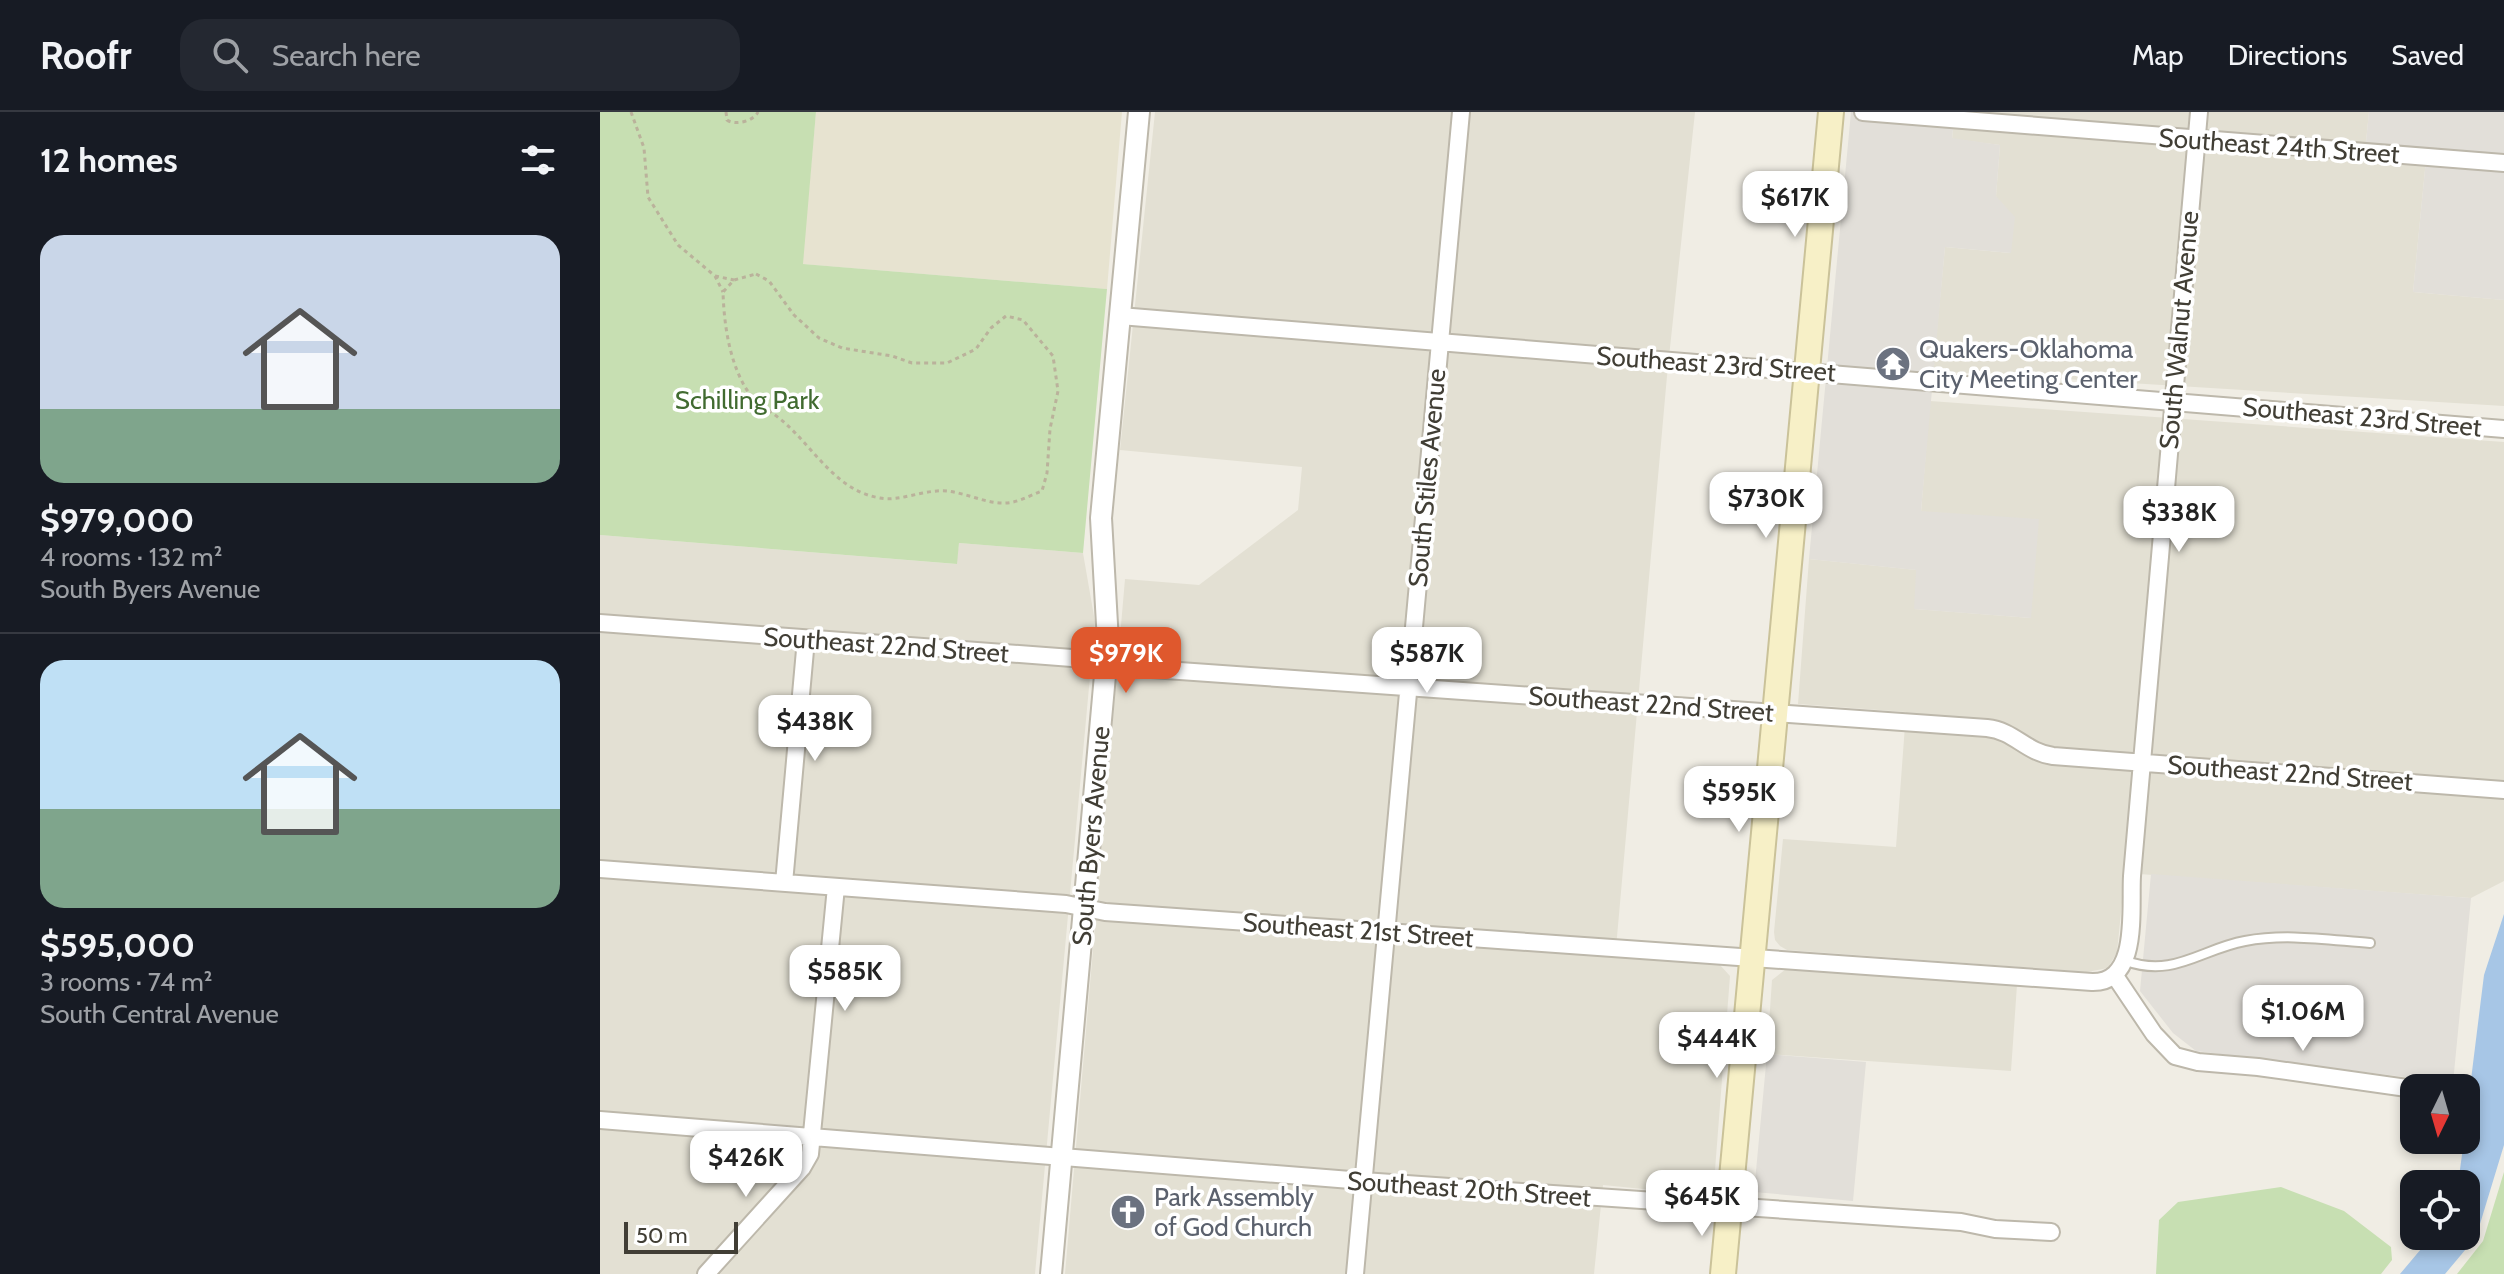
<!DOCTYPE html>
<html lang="en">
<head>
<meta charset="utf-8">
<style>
	:root { --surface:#171b24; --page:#242831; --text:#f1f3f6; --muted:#9ea1a6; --line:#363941; --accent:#df582d }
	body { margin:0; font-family:Cabin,sans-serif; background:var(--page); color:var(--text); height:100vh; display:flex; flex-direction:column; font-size:30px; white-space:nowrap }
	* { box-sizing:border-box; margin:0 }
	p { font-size:26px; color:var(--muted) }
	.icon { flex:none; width:44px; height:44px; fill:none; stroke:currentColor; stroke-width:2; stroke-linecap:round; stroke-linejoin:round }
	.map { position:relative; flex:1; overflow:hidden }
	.drawer { display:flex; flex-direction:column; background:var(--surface); width:600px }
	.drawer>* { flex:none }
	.needle { width:52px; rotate:185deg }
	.fabs { position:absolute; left:1800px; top:962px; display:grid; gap:16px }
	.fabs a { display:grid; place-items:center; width:80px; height:80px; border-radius:16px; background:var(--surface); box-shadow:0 4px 12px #0003; font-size:40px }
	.scale { position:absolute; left:24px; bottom:20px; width:114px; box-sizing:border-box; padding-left:8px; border:4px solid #413e35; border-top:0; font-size:22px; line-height:28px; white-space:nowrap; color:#413e35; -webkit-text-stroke:6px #fff; paint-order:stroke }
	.price { position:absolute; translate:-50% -68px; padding:0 18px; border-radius:16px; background:#fff; color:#222; font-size:26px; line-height:52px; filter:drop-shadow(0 2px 4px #0008) }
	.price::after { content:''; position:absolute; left:50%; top:48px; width:24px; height:18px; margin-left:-12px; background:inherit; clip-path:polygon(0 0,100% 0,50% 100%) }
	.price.selected { background:var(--accent); color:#fff }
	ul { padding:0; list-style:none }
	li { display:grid; align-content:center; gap:16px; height:424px; padding:0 40px }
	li+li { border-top:2px solid var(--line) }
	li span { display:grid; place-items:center; height:248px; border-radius:24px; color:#555 }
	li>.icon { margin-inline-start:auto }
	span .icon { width:144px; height:144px; fill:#fffc; stroke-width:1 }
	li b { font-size:34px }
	h2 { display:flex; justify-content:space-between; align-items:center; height:96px; padding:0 40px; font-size:34px }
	header { display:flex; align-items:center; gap:48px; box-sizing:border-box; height:112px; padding:0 40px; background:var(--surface); border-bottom:2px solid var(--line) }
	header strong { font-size:38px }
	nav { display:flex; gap:44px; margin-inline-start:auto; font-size:28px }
	.search { width:560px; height:72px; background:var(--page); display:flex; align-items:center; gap:20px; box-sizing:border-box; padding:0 28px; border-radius:24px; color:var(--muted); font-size:30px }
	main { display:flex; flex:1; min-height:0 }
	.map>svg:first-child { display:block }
	.residential { fill:#e3e0d3 }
	.industrial { fill:#e2dfd9 }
	.education { fill:#e7e3d0 }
	.green { fill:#c7dfb2 }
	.water { fill:#a7c6e6 }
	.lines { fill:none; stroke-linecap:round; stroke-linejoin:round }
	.service-casing { stroke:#bdb8ab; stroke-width:12 }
	.minor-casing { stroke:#bdb8ab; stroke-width:20 }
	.tertiary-casing { stroke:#bdb8ab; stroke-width:24 }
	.secondary-casing { stroke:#cac299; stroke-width:28 }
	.path { stroke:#bab29b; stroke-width:3; stroke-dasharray:4 4; stroke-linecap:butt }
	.service { stroke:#fff; stroke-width:8 }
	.minor { stroke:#fff; stroke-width:16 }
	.tertiary { stroke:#fff; stroke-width:20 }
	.secondary { stroke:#f7f0c7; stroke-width:24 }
	.labels { text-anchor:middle; stroke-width:7; stroke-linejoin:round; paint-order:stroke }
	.street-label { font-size:26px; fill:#413e35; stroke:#fff }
	.worship-label { font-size:26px; fill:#5b616d; stroke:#fff; text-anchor:start }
	.park-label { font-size:26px; fill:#416b30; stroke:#fff }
</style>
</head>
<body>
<header>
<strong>Roofr</strong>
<div class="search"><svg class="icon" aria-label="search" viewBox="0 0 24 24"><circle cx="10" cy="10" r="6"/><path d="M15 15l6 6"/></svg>Search here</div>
<nav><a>Map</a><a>Directions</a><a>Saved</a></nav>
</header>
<main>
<section class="drawer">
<h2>12 homes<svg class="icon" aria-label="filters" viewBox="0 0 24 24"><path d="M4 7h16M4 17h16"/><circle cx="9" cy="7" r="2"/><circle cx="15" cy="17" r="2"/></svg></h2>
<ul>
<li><span style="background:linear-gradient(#c9d6e8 70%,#7fa58c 0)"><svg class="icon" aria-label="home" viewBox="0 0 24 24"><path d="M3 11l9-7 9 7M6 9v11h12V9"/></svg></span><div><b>$979,000</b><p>4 rooms · 132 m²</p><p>South Byers Avenue</p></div></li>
<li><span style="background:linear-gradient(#bfe0f5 60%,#7fa58c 0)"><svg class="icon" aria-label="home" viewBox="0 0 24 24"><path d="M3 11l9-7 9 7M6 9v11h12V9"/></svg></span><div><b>$595,000</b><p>3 rooms · 74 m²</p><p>South Central Avenue</p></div></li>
</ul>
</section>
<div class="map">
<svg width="1904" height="1162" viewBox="0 0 1904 1162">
	<rect width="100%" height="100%" fill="#f0ede4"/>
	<path class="residential" d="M 555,0 L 1095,0 L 1067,264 L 1016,836 L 1120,853 L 1130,864 L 1113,1084 L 1003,1073 L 994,1162 L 465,1162 L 525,467 L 599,473 L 698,398 L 702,355 L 520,338 Z
		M 1355,0 L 1769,0 L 1766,30 L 1827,37 L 1813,180 L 1904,188 L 1904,294 L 1333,259 L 1345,135 L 1410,141 L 1396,84 L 1400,33 L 1352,27 Z
		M 1330,289 L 1904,330 L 1904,769 L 1871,786 L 1525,761 L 1517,840 L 1508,856 L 1487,860 L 1187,838 L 1180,834 L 1175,828 L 1174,820 L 1183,727 L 1296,735 L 1306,600 L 1198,592 L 1209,447 L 1317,458 L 1315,497 L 1431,506 L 1321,400 Z
		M 0,423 L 356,452 L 359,431 L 483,441 L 495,510 L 435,1162 L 0,1162 Z
		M 1186,857 L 1417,873 L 1411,959 L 1167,942 L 1172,868 Z"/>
	<path class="industrial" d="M 1251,0 L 1355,0 L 1352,26 L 1400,33 L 1396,84 L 1415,105 L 1411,141 L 1345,135 L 1321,399 L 1439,407 L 1431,506 L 1314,497 L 1316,458 L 1209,447 Z
		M 1769,0 L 1904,0 L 1904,188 L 1813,180 L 1827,37 L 1766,30 Z
		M 1551,762 L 1871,786 L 1853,971 L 1596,939 L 1573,921 L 1540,879 Z
		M 1167,942 L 1266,950 L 1253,1089 L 1154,1080 Z"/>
	<path class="education" d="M 216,0 L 522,0 L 507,177 L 202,152 Z"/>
	<path class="green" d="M 0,0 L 216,0 L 203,152 L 507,177 L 483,441 L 359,431 L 357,452 L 0,423 Z
		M 1904,1060 L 1904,1162 L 1857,1162 L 1883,1129 Z
		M 1681,1075 L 1744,1099 L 1791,1135 L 1792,1148 L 1781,1162 L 1556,1162 L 1559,1108 L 1578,1090 Z"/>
	<path class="water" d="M 1904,802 L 1904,1033 L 1876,1125 L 1845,1162 L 1800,1162 L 1832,1124 L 1866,1124 L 1866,1072 L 1858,1072 L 1864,1028 L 1866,1028 L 1866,1008 L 1884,863 Z"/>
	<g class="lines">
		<defs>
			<path id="service" d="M 1526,849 C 1574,866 1601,837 1645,829 C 1686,821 1729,828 1770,831"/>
			<path id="minor" d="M 1263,0 L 1904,51
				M 520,204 L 1904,317
				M 0,511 L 472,546 L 523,555 L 1387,616 C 1415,619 1425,640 1453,644 L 1904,678
				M 0,757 L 466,792 L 505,800 L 1492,870 C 1540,871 1530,797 1532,764 L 1599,0
				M 184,771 L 206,527
				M 1515,864 L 1554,922 L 1575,944 L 1598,950 L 1658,955 L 1814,977
				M 0,1008 L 763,1069 L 1361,1110 L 1395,1117 L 1451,1120
				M 106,1162 L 202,1056 L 210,1042 L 236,775
				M 755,1162 L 861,0"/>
			<path id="tertiary" d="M 451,1162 L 508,530 L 501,406 L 539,0"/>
			<path id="secondary" d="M 1123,1162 L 1231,0"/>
		</defs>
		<use href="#service" class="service-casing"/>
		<use href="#minor" class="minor-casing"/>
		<use href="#tertiary" class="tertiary-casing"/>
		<use href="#secondary" class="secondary-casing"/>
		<path class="path" d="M 31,0 L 44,36 L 48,85 L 78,133 L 115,164 L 123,180
			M 126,0 L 127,8 C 135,14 154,9 158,0
			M 156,162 L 169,169 L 194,203 L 219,226 L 242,236 L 292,244 L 312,251 L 347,251 L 376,237 L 391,216 L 406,204 L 423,208 L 453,244 L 458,279 L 450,317 L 447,361 L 442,379 C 433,382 423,388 413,390 C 392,395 368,381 347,379 C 324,377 300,390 280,386 C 237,379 216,339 186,312 C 173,300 154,290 145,275 C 129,247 124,212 123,180 L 134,168 Z
			M 115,164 L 134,168"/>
		<use href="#service" class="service"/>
		<use href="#minor" class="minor"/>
		<use href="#tertiary" class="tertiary"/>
		<use href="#secondary" class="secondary"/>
	</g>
	<defs>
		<symbol id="temple-disc" viewBox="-11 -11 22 22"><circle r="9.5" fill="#6b7280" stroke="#fff"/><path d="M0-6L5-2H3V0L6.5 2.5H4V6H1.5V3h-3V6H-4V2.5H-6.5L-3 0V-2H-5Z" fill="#fff"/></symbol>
		<symbol id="church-disc" viewBox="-11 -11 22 22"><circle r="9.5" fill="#6b7280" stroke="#fff"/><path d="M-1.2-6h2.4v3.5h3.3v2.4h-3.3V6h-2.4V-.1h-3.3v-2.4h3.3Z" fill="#fff"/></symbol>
	</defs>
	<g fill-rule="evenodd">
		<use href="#temple-disc" x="1273" y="232" width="40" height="40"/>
		<use href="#church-disc" x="508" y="1080" width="40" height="40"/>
	</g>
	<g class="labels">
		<g class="street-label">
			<text transform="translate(1679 34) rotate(4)" y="9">Southeast 24th Street</text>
			<text transform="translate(1579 218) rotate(-85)" y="9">South Walnut Avenue</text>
			<text transform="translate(1116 252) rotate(4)" y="9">Southeast 23rd Street</text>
			<text transform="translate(1762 305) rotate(5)" y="9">Southeast 23rd Street</text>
			<text transform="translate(827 366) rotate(-85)" y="9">South Stiles Avenue</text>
			<text transform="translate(286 533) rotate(4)" y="9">Southeast 22nd Street</text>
			<text transform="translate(1051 592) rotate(4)" y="9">Southeast 22nd Street</text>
			<text transform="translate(1690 661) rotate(4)" y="9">Southeast 22nd Street</text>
			<text transform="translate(491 724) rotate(-85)" y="9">South Byers Avenue</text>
			<text transform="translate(758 818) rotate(4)" y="9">Southeast 21st Street</text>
			<text transform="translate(869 1077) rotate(4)" y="9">Southeast 20th Street</text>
		</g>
		<g class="worship-label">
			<text x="1319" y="246">Quakers-Oklahoma<tspan x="1319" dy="30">City Meeting Center</tspan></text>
			<text x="554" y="1094">Park Assembly<tspan x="554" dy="30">of God Church</tspan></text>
		</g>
		<g class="park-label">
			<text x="147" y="297">Schilling Park</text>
		</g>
	</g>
</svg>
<div class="fabs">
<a><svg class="needle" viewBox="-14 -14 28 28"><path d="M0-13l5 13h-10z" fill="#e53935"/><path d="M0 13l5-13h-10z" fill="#9ea1a6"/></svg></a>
<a><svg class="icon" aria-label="locate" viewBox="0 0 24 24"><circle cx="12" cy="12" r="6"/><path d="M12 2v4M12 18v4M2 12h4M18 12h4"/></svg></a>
</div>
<div class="scale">50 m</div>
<b class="price" style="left:1195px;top:127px">$617K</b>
<b class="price" style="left:1166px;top:428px">$730K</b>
<b class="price" style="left:1579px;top:442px">$338K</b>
<b class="price selected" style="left:526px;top:583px">$979K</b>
<b class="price" style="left:827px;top:583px">$587K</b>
<b class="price" style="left:215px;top:651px">$438K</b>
<b class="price" style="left:1139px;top:722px">$595K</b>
<b class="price" style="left:245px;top:901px">$585K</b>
<b class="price" style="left:1703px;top:941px">$1.06M</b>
<b class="price" style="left:1117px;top:968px">$444K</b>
<b class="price" style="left:146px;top:1087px">$426K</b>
<b class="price" style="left:1102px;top:1126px">$645K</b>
</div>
</main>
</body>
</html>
